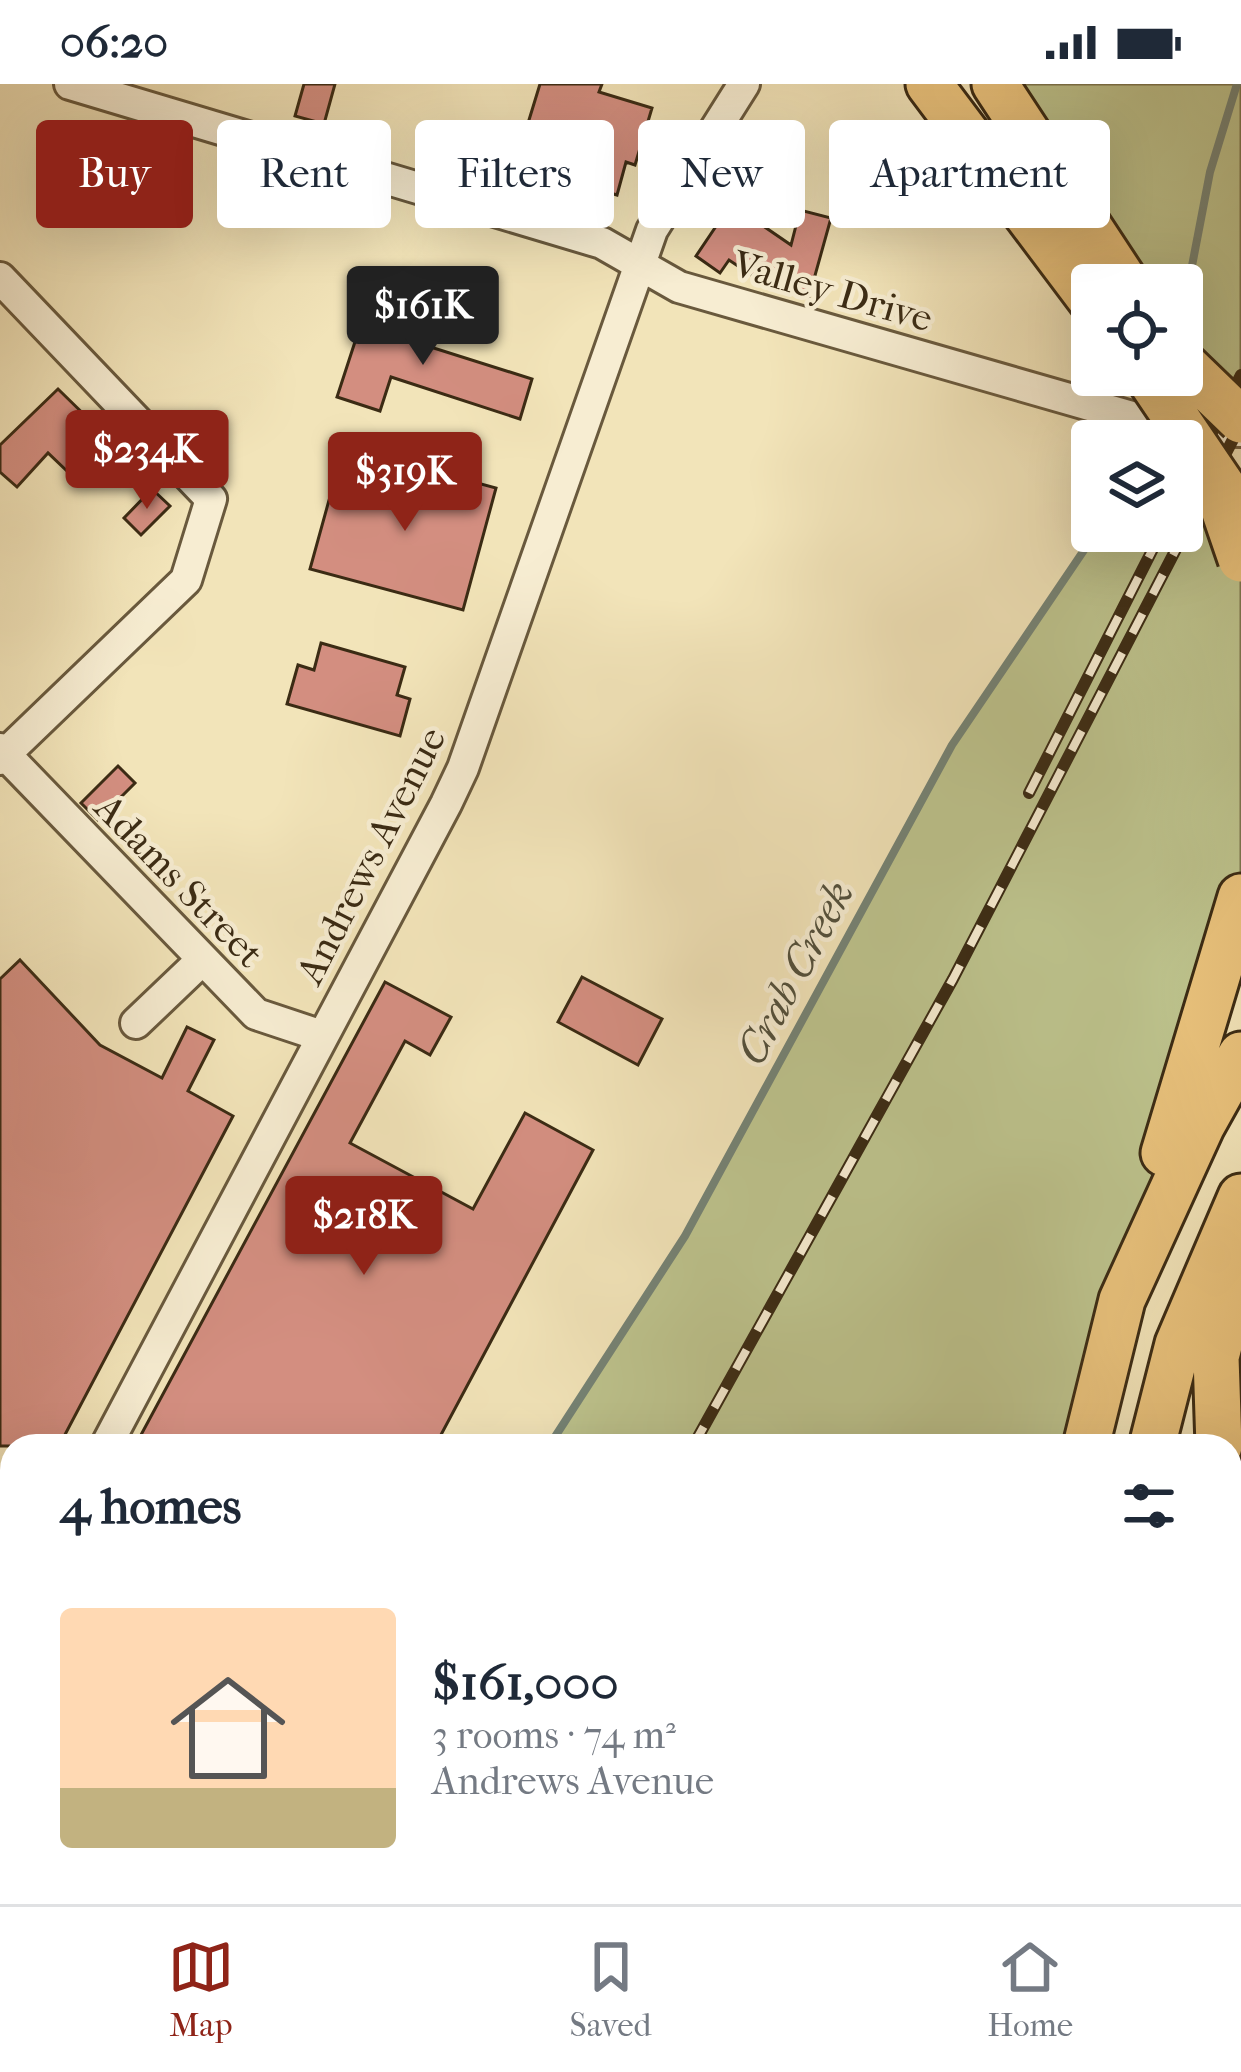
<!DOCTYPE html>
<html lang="en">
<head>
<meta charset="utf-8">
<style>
	:root { --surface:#fff; --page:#f6f6f7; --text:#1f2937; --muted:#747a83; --line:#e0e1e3; --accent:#8f2418 }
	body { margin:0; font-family:"IM FELL French Canon",serif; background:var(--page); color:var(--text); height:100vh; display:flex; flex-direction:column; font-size:45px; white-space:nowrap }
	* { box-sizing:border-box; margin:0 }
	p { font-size:39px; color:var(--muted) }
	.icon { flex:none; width:66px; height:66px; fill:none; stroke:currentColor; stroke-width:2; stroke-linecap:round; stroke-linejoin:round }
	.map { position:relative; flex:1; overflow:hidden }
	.details { position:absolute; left:0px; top:1350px; width:1242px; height:471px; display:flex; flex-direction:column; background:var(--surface); border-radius:36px 36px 0 0; box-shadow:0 12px 48px #0002 }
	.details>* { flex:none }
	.banner { position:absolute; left:36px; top:36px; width:1170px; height:108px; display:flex; gap:24px }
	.controls { position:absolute; left:1071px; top:180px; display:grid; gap:24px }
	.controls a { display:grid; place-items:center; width:132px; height:132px; border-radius:12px; background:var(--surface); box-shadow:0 12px 48px #0002; font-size:60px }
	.price { position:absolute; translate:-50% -102px; padding:0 27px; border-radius:12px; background:var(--accent); color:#fff; font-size:39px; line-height:78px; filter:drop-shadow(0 3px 6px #0008) }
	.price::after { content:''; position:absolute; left:50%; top:72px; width:36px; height:27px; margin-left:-18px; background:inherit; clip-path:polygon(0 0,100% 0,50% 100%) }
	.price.current { background:#222; color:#fff }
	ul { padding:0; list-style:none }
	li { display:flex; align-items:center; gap:36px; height:300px; padding:0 60px }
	li span { display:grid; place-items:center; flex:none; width:336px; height:240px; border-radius:12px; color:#555 }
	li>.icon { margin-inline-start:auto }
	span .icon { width:144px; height:144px; fill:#fffc; stroke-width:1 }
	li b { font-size:51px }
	h2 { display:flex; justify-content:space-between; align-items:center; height:144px; padding:0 60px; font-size:51px }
	.pill { padding:0 42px; border-radius:12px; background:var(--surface); box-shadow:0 12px 48px #0002; font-size:42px; line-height:108px }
	.pill.current { background:var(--accent); color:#fff }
	.status { display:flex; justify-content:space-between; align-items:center; height:84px; padding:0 60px; background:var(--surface); direction:ltr }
	.status svg { height:33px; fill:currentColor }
	.dock { display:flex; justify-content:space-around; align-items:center; height:168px; border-top:3px solid var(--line); background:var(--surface); font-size:33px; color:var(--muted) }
	.dock a { display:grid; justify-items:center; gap:6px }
	.dock .current { color:var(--accent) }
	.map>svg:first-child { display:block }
	.green { fill:#bdc38d; stroke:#7c7750; stroke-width:3 }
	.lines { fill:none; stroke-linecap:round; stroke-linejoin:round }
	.stream { stroke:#758375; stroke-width:8 }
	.building { fill:#d38e80; stroke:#3b2b14; stroke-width:3 }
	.minor-casing { stroke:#69593d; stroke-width:36 }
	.major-casing { stroke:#3b2b14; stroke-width:45 }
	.highway-casing { stroke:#3b2b14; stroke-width:51 }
	.minor { stroke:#f7edd2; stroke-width:30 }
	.major { stroke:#e9c27c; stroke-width:39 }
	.highway { stroke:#e9c27c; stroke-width:45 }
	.rail-casing { stroke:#3b2b14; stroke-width:12 }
	.rail { stroke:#f7edd2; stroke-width:8; stroke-dasharray:22; stroke-linecap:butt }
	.highway-bridge-casing { stroke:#3b2b14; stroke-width:51; stroke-linecap:butt }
	.highway-bridge { stroke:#e9c27c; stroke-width:45 }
	.labels { text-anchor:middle; stroke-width:9; stroke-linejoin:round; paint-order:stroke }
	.street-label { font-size:39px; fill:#3b2b14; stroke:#f7edd2 }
	.water-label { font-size:42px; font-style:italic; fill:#53503c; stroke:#f7edd2 }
</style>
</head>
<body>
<div class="status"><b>06:20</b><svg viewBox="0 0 49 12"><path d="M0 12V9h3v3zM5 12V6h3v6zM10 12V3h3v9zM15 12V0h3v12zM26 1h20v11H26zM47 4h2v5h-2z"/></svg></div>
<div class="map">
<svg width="1241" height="1820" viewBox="0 0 1241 1820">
	<rect width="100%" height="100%" fill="#f2e4b9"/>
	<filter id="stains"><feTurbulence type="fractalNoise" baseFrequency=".00167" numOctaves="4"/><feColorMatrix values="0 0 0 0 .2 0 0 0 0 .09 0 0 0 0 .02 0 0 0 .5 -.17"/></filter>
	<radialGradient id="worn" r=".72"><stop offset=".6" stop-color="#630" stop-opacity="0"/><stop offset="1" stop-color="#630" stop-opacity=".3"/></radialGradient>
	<path class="green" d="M 1001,0 L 1241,0 L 1241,347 L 1212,349 L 1241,475 L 1241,813 L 1086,1362 L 549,1362 L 685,1152 L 952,661 L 1097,447 L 1182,447 L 1182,357 L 1153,357 L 1182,291 L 1186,206 L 1182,212 L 1182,201 L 1150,201 Z
		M 266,1809 L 1049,1809 L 1048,1820 L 263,1820 Z"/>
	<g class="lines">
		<path class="stream" d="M 1182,234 L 1210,88 L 1237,0
			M 549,1362 L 685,1152 L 952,661 L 1097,447
			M 263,1820 L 266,1809"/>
	</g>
	<path class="building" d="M 304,0 L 335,0 L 324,40 L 295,32 Z
		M 540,0 L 602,0 L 599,8 L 652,24 L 635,81 L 626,78 L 617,111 L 544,89 L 554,58 L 525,49 Z
		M 731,120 L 791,161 L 800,126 L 831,134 L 809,213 L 768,202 L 729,176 L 720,189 L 696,172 Z
		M 367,221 L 427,240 L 421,260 L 532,295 L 520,335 L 391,293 L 380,327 L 337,313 Z
		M 58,305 L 105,351 L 68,388 L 48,369 L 17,403 L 0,388 L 0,361 Z
		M 339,380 L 425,404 L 430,386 L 496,404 L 463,526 L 310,485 Z
		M 152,405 L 170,422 L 141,451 L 124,434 Z
		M 321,559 L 405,583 L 397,611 L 410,615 L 400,652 L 287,620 L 298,581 L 314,586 Z
		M 118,682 L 135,699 L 98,736 L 81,719 Z
		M 20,876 L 100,961 L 162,994 L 187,943 L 214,956 L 188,1007 L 233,1032 L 59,1362 L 0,1362 L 0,895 Z
		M 582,893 L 662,935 L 638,981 L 558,938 Z
		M 385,898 L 451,933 L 430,971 L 405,957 L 350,1059 L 473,1125 L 525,1029 L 593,1066 L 435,1362 L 135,1362 Z"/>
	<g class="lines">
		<defs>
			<path id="minor" d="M 70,0 L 602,159 L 679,203 L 1177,346 L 1241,347
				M 0,194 L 211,415 L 186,496 L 0,675
				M 0,665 L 256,930 L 322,952
				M 136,939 L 202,876
				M 106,1362 L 446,720 L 463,684 L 652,146 L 744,0
				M 0,1562 L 12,1539"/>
			<path id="major" d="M 0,1595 L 12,1598
				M 759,1809 L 798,1820"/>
			<path id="highway" d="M 929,0 L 1092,217
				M 995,0 L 1127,201
				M 1164,1069 L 1241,813
				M 1086,1362 L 1122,1216 L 1202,1041 L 1241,971
				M 1152,1362 L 1178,1260 L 1241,1113
				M 1219,1362 L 1216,1273 L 1241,1177
				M 1230,1397 L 1241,1421
				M 1230,1525 L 1241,1474
				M 1048,1820 L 1049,1809
				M 1109,1820 L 1110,1809
				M 1173,1820 L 1175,1809"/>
		</defs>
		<use href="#minor" class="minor-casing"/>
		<use href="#major" class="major-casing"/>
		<use href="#highway" class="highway-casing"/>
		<use href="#minor" class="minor"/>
		<use href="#major" class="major"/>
		<use href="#highway" class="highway"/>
		<defs>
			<path id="rail" d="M 1182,407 L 1241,291
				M 1029,709 L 1162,447
				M 693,1362 L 953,895 L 1241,340
				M 410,1820 L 418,1809
				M 446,1820 L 452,1809"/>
		</defs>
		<use href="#rail" class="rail-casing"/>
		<use href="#rail" class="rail"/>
		<defs>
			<path id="highway-bridge" d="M 1182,279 L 1241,336
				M 1147,291 L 1241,430
				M 1217,405 L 1241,475"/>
		</defs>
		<use href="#highway-bridge" class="highway-bridge-casing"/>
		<use href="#highway-bridge" class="highway-bridge"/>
	</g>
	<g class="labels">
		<g class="street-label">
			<text transform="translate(833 206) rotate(16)" y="14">Valley Drive</text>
			<text transform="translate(370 771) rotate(-63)" y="14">Andrews Avenue</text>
			<text transform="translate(180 796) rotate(46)" y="14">Adams Street</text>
		</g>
		<g class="water-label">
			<text transform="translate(794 888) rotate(-62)" y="15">Crab Creek</text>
		</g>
	</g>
	<rect width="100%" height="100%" filter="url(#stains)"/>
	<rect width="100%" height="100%" fill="url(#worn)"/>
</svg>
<div class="controls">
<a><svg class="icon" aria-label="locate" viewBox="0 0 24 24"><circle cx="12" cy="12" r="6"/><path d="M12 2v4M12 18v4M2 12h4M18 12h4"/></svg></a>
<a><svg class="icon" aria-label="layers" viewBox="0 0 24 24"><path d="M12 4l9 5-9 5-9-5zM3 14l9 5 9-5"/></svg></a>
</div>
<b class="price current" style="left:423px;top:284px">$161K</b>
<b class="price" style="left:147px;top:428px">$234K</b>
<b class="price" style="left:405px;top:450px">$319K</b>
<b class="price" style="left:364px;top:1194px">$218K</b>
<div class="banner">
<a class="pill current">Buy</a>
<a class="pill">Rent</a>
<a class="pill">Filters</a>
<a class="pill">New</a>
<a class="pill">Apartment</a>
</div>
<section class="details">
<h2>4 homes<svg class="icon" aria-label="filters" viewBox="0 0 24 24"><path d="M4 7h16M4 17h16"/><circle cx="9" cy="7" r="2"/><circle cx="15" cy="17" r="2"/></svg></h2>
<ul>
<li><span style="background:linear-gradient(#ffd9b3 75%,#c2b280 0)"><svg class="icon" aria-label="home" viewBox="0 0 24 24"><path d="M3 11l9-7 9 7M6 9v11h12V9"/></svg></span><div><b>$161,000</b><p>3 rooms · 74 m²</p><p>Andrews Avenue</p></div></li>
</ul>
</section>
</div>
<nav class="dock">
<a class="current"><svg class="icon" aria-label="map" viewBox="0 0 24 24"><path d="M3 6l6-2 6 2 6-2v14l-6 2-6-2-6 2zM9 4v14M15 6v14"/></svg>Map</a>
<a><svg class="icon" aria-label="saved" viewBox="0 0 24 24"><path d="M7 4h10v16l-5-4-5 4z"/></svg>Saved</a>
<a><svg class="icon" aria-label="home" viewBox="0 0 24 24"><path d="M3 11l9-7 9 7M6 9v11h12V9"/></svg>Home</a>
</nav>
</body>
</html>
